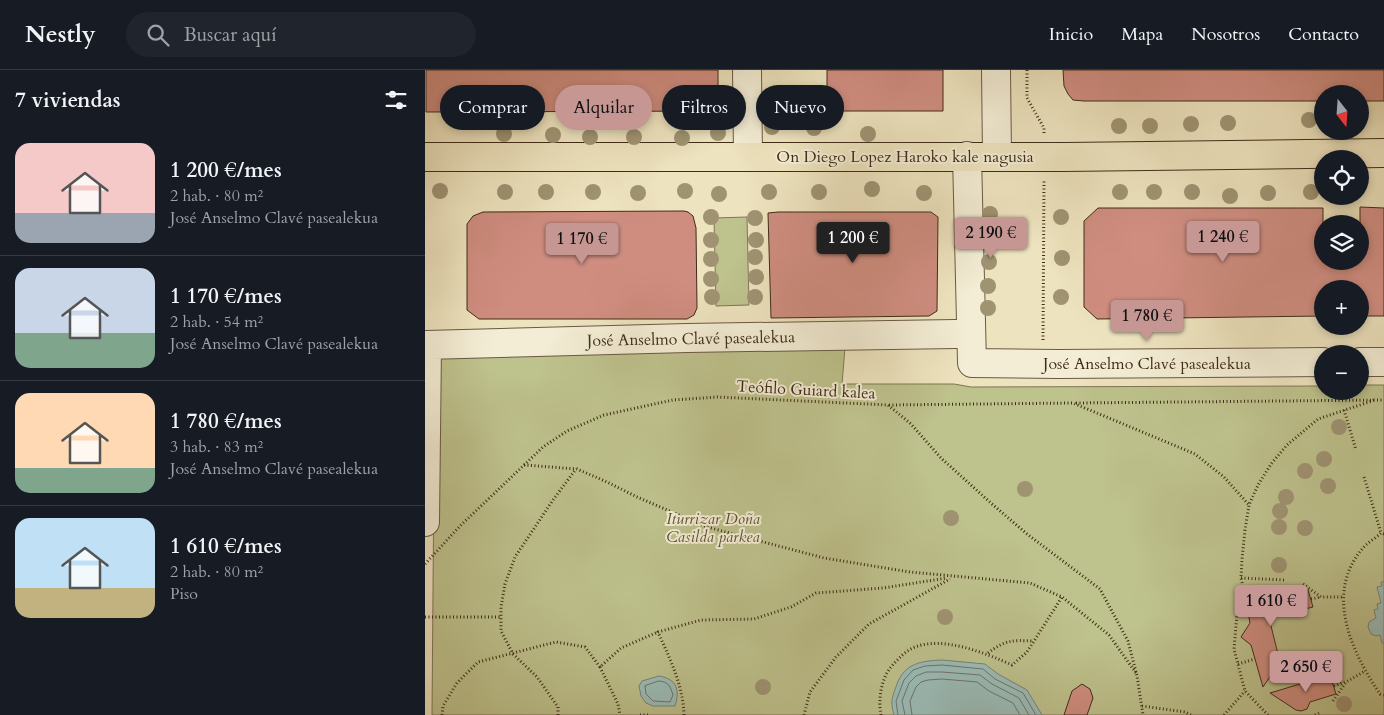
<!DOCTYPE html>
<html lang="es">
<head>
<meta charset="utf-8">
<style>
	:root { --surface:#171b24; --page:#20242c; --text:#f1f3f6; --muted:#9ea1a6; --line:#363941; --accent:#c59692 }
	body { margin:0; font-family:Cardo,serif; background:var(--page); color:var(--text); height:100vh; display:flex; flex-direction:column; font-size:19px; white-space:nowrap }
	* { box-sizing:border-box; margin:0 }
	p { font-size:16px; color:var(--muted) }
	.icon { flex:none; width:28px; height:28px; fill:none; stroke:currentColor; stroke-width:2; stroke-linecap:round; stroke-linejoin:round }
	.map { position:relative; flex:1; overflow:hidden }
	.sheet { display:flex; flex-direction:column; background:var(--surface); width:425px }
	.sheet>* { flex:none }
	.top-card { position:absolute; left:15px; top:15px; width:475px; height:45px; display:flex; gap:10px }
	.needle { width:32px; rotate:163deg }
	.controls { position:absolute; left:889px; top:15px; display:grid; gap:10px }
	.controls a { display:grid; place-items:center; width:55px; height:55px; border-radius:50%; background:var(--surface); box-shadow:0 2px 8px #0003; font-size:25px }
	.price { position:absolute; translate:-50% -42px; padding:0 11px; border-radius:5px; background:var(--accent); color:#111; font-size:16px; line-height:32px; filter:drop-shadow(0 1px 2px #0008) }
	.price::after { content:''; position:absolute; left:50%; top:30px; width:15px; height:11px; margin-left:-8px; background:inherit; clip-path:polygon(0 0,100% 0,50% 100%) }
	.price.on { background:#222; color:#fff }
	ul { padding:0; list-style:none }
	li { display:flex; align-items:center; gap:15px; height:125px; padding:0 15px }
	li+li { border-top:1px solid var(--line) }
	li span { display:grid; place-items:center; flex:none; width:140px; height:100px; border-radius:15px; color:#555 }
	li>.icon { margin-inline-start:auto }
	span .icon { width:60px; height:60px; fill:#fffc; stroke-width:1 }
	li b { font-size:21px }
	h2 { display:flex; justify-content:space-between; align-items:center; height:60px; padding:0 15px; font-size:21px }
	.pill { padding:0 18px; border-radius:22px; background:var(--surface); box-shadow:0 2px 8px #0003; font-size:18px; line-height:45px }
	.pill.on { background:var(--accent); color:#111 }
	header { display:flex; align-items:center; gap:30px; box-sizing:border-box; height:70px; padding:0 25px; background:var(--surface); border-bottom:1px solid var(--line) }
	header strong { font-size:24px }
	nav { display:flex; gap:28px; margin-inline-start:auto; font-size:18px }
	.search { width:350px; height:45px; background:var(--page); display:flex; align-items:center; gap:12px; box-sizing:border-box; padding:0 18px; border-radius:28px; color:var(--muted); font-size:19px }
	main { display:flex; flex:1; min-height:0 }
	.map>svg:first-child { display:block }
	.green { fill:#bec28d; stroke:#7e7752 }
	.water { fill:#9bbdb9; stroke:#768378 }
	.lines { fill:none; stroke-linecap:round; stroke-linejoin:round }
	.shore { stroke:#6d7468; stroke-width:1 }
	.building { fill:#cf8d80; stroke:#3f2c17 }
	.minor-casing { stroke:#6a5a41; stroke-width:30 }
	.major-casing { stroke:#3f2c17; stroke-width:30 }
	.path { stroke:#3f2c17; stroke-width:3; stroke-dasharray:1 2.5; stroke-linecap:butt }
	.minor { stroke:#f3edd5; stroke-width:28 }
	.major { stroke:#ede3be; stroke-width:28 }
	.tree { fill:#9f9372 }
	.labels { text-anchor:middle; stroke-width:4; stroke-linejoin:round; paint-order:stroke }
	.street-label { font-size:16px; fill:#3f2c17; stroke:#f3edd5 }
	.park-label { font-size:16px; font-style:italic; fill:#5f5234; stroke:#f3edd5 }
</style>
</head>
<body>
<header>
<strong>Nestly</strong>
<div class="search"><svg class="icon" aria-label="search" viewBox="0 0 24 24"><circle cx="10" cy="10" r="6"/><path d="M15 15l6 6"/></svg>Buscar aquí</div>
<nav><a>Inicio</a><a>Mapa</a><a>Nosotros</a><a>Contacto</a></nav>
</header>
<main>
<section class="sheet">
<h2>7 viviendas<svg class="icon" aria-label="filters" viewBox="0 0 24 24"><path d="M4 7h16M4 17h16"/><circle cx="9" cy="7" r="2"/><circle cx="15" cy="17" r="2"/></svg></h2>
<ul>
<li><span style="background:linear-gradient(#f6c9c9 70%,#9aa5b1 0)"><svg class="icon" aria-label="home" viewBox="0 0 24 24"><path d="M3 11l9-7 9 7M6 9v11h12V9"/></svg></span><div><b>1 200 €/mes</b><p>2 hab. · 80 m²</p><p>José Anselmo Clavé pasealekua</p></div></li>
<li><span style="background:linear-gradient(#c9d6e8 65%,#7fa58c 0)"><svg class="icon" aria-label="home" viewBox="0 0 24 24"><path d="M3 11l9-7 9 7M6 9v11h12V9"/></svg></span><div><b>1 170 €/mes</b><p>2 hab. · 54 m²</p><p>José Anselmo Clavé pasealekua</p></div></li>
<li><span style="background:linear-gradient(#ffd9b3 75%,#7fa58c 0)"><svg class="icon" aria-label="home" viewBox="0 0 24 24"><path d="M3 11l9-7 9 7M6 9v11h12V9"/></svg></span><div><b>1 780 €/mes</b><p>3 hab. · 83 m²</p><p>José Anselmo Clavé pasealekua</p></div></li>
<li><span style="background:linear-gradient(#bfe0f5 70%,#c2b280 0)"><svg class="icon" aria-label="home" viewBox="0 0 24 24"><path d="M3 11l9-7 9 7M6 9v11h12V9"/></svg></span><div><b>1 610 €/mes</b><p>2 hab. · 80 m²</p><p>Piso</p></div></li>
</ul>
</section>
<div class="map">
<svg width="959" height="645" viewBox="0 0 959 645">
	<rect width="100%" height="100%" fill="#ede3be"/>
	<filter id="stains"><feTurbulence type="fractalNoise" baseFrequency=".004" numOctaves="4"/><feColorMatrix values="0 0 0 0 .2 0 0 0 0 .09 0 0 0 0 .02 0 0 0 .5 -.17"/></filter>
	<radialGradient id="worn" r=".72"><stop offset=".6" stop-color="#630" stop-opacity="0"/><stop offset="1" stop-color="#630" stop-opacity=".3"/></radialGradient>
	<path class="green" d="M 322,147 L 324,235 L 291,236 L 289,148 Z
		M 421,265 L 417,314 L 529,314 L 546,317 L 897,316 L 898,321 L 935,321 L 935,315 L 959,315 L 959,645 L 7,645 L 10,274 Z"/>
	<path class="water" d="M 956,512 L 959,512 L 959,573 L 957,573 L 955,565 L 951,566 L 946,564 L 943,557 L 944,552 L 951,548 L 949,540 L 953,539 L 952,534 L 956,533 L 952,517 L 957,516 Z
		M 517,590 L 560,594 L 573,604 L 602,620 L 617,645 L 469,645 C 465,631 467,628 472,614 C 480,593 496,591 517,590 Z
		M 234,606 C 252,609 255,620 250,636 L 228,636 L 221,633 L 216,626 L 214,616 L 217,611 Z"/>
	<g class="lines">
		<path class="shore" d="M 234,611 C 244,612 245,616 248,625 L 245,632 L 228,631 L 221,624 L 220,616 Z
			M 473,645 L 471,631 L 479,610 L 488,600 L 500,596 L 517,595 L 558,599 L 570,609 L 598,623 L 611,645
			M 480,645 L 477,631 L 484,613 L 491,606 L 501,602 L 517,602 L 555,605 L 567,614 L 594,628 L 604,645
			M 487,645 L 485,631 L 491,617 L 496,612 L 503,610 L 517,609 L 552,612 L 564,621 L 588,633 L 595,645"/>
	</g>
	<path class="building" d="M 1,0 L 293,0 L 293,41 L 1,42 Z
		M 402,0 L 518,0 L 518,41 L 402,41 Z
		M 638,0 L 959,0 L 959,31 L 935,31 L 935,24 L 898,24 L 898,31 L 659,31 L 648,30 L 643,24 L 639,16 Z
		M 935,137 L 959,138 L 959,246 L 935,246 L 935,219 L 898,219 L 898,246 L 672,249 L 659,237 L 659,151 L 673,138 L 898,138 L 898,191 L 935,191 Z
		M 259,141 L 263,142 L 268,146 L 271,158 L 272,238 L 269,245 L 262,249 L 54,249 L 42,240 L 42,154 L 48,146 L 58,142 Z
		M 353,142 L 506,142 L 513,147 L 512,241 L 504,246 L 346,248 L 343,143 Z
		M 850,519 L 861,525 L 883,520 L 888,537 L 844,548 L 855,592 L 838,617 L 826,575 L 816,567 L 825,553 L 822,537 L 836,535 L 843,520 Z
		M 905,605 L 911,624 L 885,632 L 882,639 L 876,641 L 871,640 L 845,623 Z
		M 657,614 L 665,619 L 668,628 L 662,645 L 639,645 L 647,621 Z"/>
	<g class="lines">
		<defs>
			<path id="minor" d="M 322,0 L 323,86
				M 571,0 L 572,86
				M 542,86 L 547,293 L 633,294 L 898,292
				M 0,275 L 262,268 L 531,264
				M 935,292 L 959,292
				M 0,452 L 2,275"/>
			<path id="major" d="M 0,87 L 640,87 L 959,83"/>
		</defs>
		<use href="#minor" class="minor-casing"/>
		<use href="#major" class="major-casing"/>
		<path class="path" d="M 602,0 L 602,28 L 619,58 L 619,63
			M 618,270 L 619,111
			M 651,333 L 959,330
			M 464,335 L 648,333 L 770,384 L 799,407 L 824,435
			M 919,340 L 931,380
			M 99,395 L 152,399 L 182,412 L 212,427 L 282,457 L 399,488 L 485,502 L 605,513 L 637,527 L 684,565 L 711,603
			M 939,407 L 956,463
			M 959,464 L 956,463 C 951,468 943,472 938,478 C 899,523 926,581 955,624 L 959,625
			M 0,494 L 35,456 L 118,377 L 142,361 L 179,345 L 248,330 L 292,327 L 463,335 L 486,354 L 516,388 L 567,434 L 602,464 L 675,519 L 703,571 L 712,606 L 718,645
			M 816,508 L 860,510
			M 878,514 L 896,527 L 917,527
			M 886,529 L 896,527
			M 0,547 L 76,547
			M 563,583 C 580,570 587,570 608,571
			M 813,594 L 830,589
			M 175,597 L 193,634 L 195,645
			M 909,616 L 920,612
			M 908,631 L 921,612 L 940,601
			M 717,636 L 760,642 L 766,645
			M 17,645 L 18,636 L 32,613 L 53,592 L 131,572 L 160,577 L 175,597 L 196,578 L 233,562
			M 133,645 L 133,637 L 112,607 L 88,584 L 76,561 L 76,537 L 80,514 L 90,487 L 128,430 L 151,399
			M 215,645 L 223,645
			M 259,645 C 258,615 245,589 233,562 L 276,550 L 329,549 L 366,537 L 391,523 L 458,518 L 522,508
			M 379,645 L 385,622 L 411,587 L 444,554 L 525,509
			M 456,645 C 453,630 456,609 466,597 C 473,589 480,581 490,577 C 519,566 560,583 587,595 L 602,582 L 637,527
			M 799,645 L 820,621
			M 843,645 L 820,621 L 809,579 L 812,544 L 818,517 L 816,508 L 817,489 L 820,460 L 824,435 L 833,415 L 846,394 L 862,375 L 893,349 L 950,330
			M 890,645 L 894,643"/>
		<use href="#minor" class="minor"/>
		<use href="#major" class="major"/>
	</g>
	<g class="tree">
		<circle cx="884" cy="50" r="8"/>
		<circle cx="803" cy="53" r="8"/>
		<circle cx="766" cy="54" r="8"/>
		<circle cx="694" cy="56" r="8"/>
		<circle cx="725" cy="56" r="8"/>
		<circle cx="347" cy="57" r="8"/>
		<circle cx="389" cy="58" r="8"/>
		<circle cx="293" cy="63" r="8"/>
		<circle cx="79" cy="64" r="8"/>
		<circle cx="443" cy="64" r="8"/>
		<circle cx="128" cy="65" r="8"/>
		<circle cx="165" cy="67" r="8"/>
		<circle cx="209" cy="67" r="8"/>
		<circle cx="257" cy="68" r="8"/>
		<circle cx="447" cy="119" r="8"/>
		<circle cx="15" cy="121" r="8"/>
		<circle cx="260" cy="121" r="8"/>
		<circle cx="80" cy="122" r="8"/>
		<circle cx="121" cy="122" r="8"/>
		<circle cx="168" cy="122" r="8"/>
		<circle cx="344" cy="122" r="8"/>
		<circle cx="394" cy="122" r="8"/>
		<circle cx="695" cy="122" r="8"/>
		<circle cx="729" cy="122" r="8"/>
		<circle cx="767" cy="122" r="8"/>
		<circle cx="886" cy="122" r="8"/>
		<circle cx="213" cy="123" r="8"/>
		<circle cx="499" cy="123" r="8"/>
		<circle cx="843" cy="123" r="8"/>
		<circle cx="294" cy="124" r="8"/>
		<circle cx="805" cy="126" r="8"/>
		<circle cx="565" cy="144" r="8"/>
		<circle cx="286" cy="147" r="8"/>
		<circle cx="636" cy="147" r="8"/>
		<circle cx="330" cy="148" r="8"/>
		<circle cx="564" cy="169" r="8"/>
		<circle cx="286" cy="170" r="8"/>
		<circle cx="331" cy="170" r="8"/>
		<circle cx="330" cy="187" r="8"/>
		<circle cx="637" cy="188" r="8"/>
		<circle cx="286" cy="189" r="8"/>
		<circle cx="564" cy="192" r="8"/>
		<circle cx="331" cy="207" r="8"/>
		<circle cx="286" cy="209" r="8"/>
		<circle cx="563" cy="216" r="8"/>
		<circle cx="287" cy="227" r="8"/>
		<circle cx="330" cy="227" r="8"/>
		<circle cx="636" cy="227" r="8"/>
		<circle cx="563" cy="238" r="8"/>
		<circle cx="914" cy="357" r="8"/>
		<circle cx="899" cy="389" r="8"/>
		<circle cx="880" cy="401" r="8"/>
		<circle cx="903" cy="416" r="8"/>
		<circle cx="600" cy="419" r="8"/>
		<circle cx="861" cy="427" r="8"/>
		<circle cx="855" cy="441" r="8"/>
		<circle cx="526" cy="448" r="8"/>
		<circle cx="854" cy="457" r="8"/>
		<circle cx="880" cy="458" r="8"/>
		<circle cx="854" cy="495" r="8"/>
		<circle cx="520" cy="547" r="8"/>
		<circle cx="338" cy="617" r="8"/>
		<circle cx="919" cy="634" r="8"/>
	</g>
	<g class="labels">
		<g class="street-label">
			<text x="480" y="92">On Diego Lopez Haroko kale nagusia</text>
			<text transform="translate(266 268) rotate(-1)" y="6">José Anselmo Clavé pasealekua</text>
			<text x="722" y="299">José Anselmo Clavé pasealekua</text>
			<text transform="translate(381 319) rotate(3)" y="6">Teófilo Guiard kalea</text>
		</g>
		<g class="park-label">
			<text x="288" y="454">Iturrizar Doña<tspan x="288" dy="18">Casilda parkea</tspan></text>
		</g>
	</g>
	<rect width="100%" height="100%" filter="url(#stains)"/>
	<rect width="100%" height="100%" fill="url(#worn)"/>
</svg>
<div class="controls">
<a><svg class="needle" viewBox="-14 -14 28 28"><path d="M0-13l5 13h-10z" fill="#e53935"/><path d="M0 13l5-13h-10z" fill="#9ea1a6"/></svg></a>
<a><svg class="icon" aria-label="locate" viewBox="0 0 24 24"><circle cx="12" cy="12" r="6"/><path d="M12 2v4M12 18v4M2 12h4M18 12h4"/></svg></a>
<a><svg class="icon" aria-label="layers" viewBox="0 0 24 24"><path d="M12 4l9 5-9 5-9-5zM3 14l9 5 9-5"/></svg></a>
<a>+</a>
<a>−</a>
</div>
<b class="price" style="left:566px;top:189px">2 190 €</b>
<b class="price" style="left:798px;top:193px">1 240 €</b>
<b class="price on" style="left:428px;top:194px">1 200 €</b>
<b class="price" style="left:157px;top:195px">1 170 €</b>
<b class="price" style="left:722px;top:272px">1 780 €</b>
<b class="price" style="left:846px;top:557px">1 610 €</b>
<b class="price" style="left:881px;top:623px">2 650 €</b>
<div class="top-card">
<a class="pill">Comprar</a>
<a class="pill on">Alquilar</a>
<a class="pill">Filtros</a>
<a class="pill">Nuevo</a>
</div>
</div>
</main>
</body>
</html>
